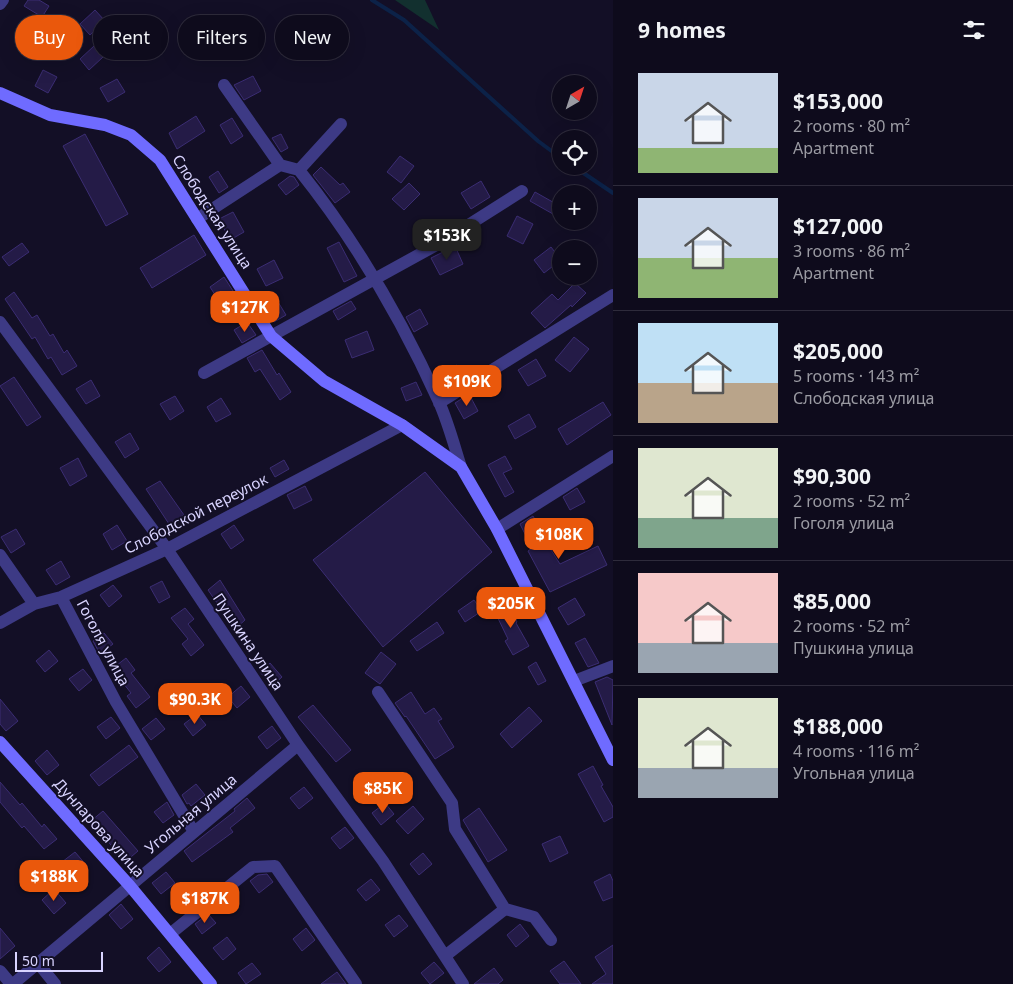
<!DOCTYPE html>
<html lang="en">
<head>
<meta charset="utf-8">
<style>
	:root { --surface:#0e0b1c; --page:#171425; --text:#f1f3f6; --muted:#9b9ba3; --line:#2e2b3b; --accent:#ea580c }
	body { margin:0; font-family:"Noto Sans",sans-serif; background:var(--page); color:var(--text); height:100vh; display:flex; flex-direction:column; font-size:19px; white-space:nowrap }
	* { box-sizing:border-box; margin:0 }
	p { font-size:16px; color:var(--muted) }
	.icon { flex:none; width:28px; height:28px; fill:none; stroke:currentColor; stroke-width:2; stroke-linecap:round; stroke-linejoin:round }
	.map { position:relative; flex:1; overflow:hidden }
	.drawer { display:flex; flex-direction:column; background:var(--surface); width:400px }
	.drawer>* { flex:none }
	.top-card { position:absolute; left:15px; top:15px; width:475px; height:45px; display:flex; gap:10px }
	.needle { width:32px; rotate:39deg }
	.buttons { position:absolute; left:552px; top:75px; display:grid; gap:10px }
	.buttons a { display:grid; place-items:center; width:45px; height:45px; border-radius:50%; background:var(--surface); box-shadow:0 5px 20px #0002,0 0 0 1px var(--line); font-size:25px }
	.scale { position:absolute; left:15px; bottom:12px; width:88px; box-sizing:border-box; padding-left:5px; border:2px solid #d9d4ff; border-top:0; font-size:14px; line-height:18px; white-space:nowrap; color:#d9d4ff; -webkit-text-stroke:4px #130f26; paint-order:stroke }
	.price { position:absolute; translate:-50% -42px; padding:0 11px; border-radius:10px; background:var(--accent); color:#fff; font-size:16px; line-height:32px; filter:drop-shadow(0 1px 2px #0008) }
	.price::after { content:''; position:absolute; left:50%; top:30px; width:15px; height:11px; margin-left:-8px; background:inherit; clip-path:polygon(0 0,100% 0,50% 100%) }
	.price.on { background:#222; color:#fff }
	ul { padding:0; list-style:none }
	li { display:flex; align-items:center; gap:15px; height:125px; padding:0 25px }
	li+li { border-top:1px solid var(--line) }
	li span { display:grid; place-items:center; flex:none; width:140px; height:100px; border-radius:0px; color:#555 }
	li>.icon { margin-inline-start:auto }
	span .icon { width:60px; height:60px; fill:#fffc; stroke-width:1 }
	li b { font-size:21px }
	h2 { display:flex; justify-content:space-between; align-items:center; height:60px; padding:0 25px; font-size:21px }
	.tag { padding:0 18px; border-radius:22px; background:var(--surface); box-shadow:0 5px 20px #0002,0 0 0 1px var(--line); font-size:18px; line-height:45px }
	.tag.on { background:var(--accent); color:#fff }
	main { display:flex; flex:1; min-height:0 }
	.map>svg:first-child { display:block }
	.green { fill:#12302f }
	.lines { fill:none; stroke-linecap:round; stroke-linejoin:round }
	.stream { stroke:#0c2248; stroke-width:4 }
	.building { fill:#241b47; stroke:#3b2d73 }
	.street { stroke:#3d3a85; stroke-width:12 }
	.secondary { stroke:#6f6bff; stroke-width:12 }
	.labels { text-anchor:middle; stroke-width:4; stroke-linejoin:round; paint-order:stroke }
	.street-label { font-size:15px; fill:#d9d4ff; stroke:#130f26 }
</style>
</head>
<body>
<main>
<div class="map">
<svg width="613" height="984" viewBox="0 0 613 984">
	<rect width="100%" height="100%" fill="#130f26"/>
	<path class="green" d="M 395,0 L 425,0 L 439,30 Z"/>
	<g class="lines">
		<path class="stream" d="M 372,0 L 404,20 L 538,141 L 561,158
			M 573,166 L 613,193"/>
	</g>
	<path class="building" d="M 28,0 L 39,0 L 49,6 L 42,17 L 24,6 Z
		M 95,10 L 105,21 L 90,35 L 80,24 Z
		M 210,29 L 219,42 L 203,54 L 194,40 Z
		M 94,46 L 103,57 L 89,70 L 80,59 Z
		M 43,70 L 57,77 L 48,93 L 35,86 Z
		M 253,76 L 261,91 L 244,100 L 234,85 Z
		M 117,79 L 125,92 L 108,102 L 100,88 Z
		M 196,116 L 205,131 L 177,149 L 169,133 Z
		M 232,118 L 243,136 L 231,144 L 220,125 Z
		M 85,134 L 128,214 L 106,226 L 63,146 Z
		M 281,134 L 288,148 L 281,152 L 272,138 Z
		M 400,156 L 414,166 L 401,183 L 387,172 Z
		M 321,167 L 340,185 L 343,183 L 350,192 L 335,203 L 313,175 Z
		M 218,171 L 228,187 L 219,193 L 209,177 Z
		M 290,176 L 294,177 L 299,185 L 286,195 L 278,185 Z
		M 481,181 L 490,197 L 471,209 L 461,193 Z
		M 409,183 L 420,194 L 404,210 L 392,199 Z
		M 535,192 L 558,205 L 553,214 L 530,201 Z
		M 233,212 L 244,232 L 230,240 L 219,219 Z
		M 517,216 L 533,224 L 523,244 L 507,236 Z
		M 194,235 L 206,255 L 152,288 L 140,268 Z
		M 339,242 L 357,276 L 344,282 L 327,248 Z
		M 22,243 L 29,252 L 9,266 L 2,257 Z
		M 455,246 L 463,264 L 440,275 L 431,258 Z
		M 551,247 L 561,260 L 544,273 L 534,260 Z
		M 274,260 L 283,278 L 266,286 L 257,269 Z
		M 224,277 L 235,294 L 221,304 L 210,287 Z
		M 575,283 L 586,293 L 572,307 L 571,305 L 545,328 L 531,313 L 552,294 L 558,300 Z
		M 14,292 L 32,318 L 37,315 L 50,336 L 53,334 L 64,353 L 67,350 L 77,366 L 62,375 L 51,357 L 48,359 L 35,337 L 32,339 L 5,299 Z
		M 275,297 L 286,315 L 274,322 L 263,304 Z
		M 351,301 L 356,309 L 338,320 L 333,311 Z
		M 420,309 L 428,324 L 414,332 L 406,317 Z
		M 247,322 L 256,335 L 242,343 L 234,330 Z
		M 367,331 L 374,350 L 352,358 L 345,340 Z
		M 574,337 L 589,349 L 570,372 L 555,360 Z
		M 262,350 L 277,375 L 279,373 L 291,392 L 280,400 L 260,369 L 255,372 L 247,358 Z
		M 536,359 L 546,376 L 528,386 L 518,370 Z
		M 457,365 L 462,374 L 443,385 L 438,376 Z
		M 14,377 L 41,417 L 27,426 L 0,386 Z
		M 91,380 L 100,396 L 86,404 L 76,389 Z
		M 416,382 L 422,395 L 406,401 L 401,388 Z
		M 469,394 L 478,411 L 464,419 L 455,403 Z
		M 175,396 L 184,411 L 170,420 L 160,404 Z
		M 221,398 L 231,414 L 216,422 L 207,407 Z
		M 603,402 L 611,415 L 567,445 L 558,429 Z
		M 529,414 L 536,427 L 515,439 L 508,426 Z
		M 130,433 L 139,449 L 125,458 L 115,442 Z
		M 505,456 L 512,469 L 503,473 L 514,492 L 505,497 L 488,465 Z
		M 78,458 L 87,476 L 70,486 L 60,468 Z
		M 284,460 L 289,469 L 275,477 L 270,468 Z
		M 425,472 L 492,552 L 383,647 L 313,560 Z
		M 160,481 L 184,515 L 169,524 L 146,489 Z
		M 305,486 L 312,500 L 294,509 L 287,495 Z
		M 577,488 L 585,502 L 570,510 L 563,497 Z
		M 533,516 L 539,527 L 537,528 L 560,564 L 598,546 L 607,565 L 550,592 L 528,551 L 532,548 L 520,524 Z
		M 117,525 L 127,541 L 112,550 L 103,534 Z
		M 234,525 L 244,540 L 231,549 L 221,534 Z
		M 16,529 L 25,544 L 11,553 L 1,537 Z
		M 61,561 L 70,577 L 56,585 L 46,570 Z
		M 220,580 L 245,620 L 235,629 L 208,590 Z
		M 162,581 L 170,597 L 159,603 L 150,587 Z
		M 113,585 L 122,596 L 109,607 L 100,595 Z
		M 575,598 L 585,615 L 568,625 L 558,608 Z
		M 474,600 L 482,611 L 465,622 L 458,611 Z
		M 508,603 L 517,622 L 516,623 L 529,646 L 513,655 L 505,641 L 508,639 L 494,610 Z
		M 185,608 L 194,619 L 188,624 L 204,645 L 191,656 L 182,644 L 188,639 L 171,618 Z
		M 437,622 L 444,633 L 417,651 L 410,641 Z
		M 104,633 L 113,644 L 100,654 L 93,641 Z
		M 585,638 L 599,663 L 588,667 L 575,643 Z
		M 49,650 L 58,661 L 45,672 L 36,661 Z
		M 381,652 L 396,664 L 380,684 L 365,673 Z
		M 126,658 L 135,670 L 131,673 L 150,697 L 136,708 L 127,696 L 131,693 L 112,669 Z
		M 536,662 L 546,681 L 538,685 L 528,667 Z
		M 270,663 L 282,677 L 272,686 L 260,672 Z
		M 83,669 L 92,680 L 79,691 L 69,679 Z
		M 607,677 L 613,680 L 612,725 L 595,682 Z
		M 241,686 L 250,697 L 237,708 L 228,697 Z
		M 411,692 L 425,714 L 434,708 L 442,719 L 438,721 L 454,747 L 435,759 L 406,716 L 405,717 L 395,703 Z
		M 0,699 L 18,721 L 6,731 L 0,724 Z
		M 313,705 L 351,750 L 336,762 L 298,717 Z
		M 529,707 L 542,721 L 512,748 L 500,734 Z
		M 197,714 L 206,725 L 193,736 L 184,724 Z
		M 111,717 L 120,728 L 106,739 L 97,727 Z
		M 156,718 L 165,729 L 151,740 L 142,729 Z
		M 272,726 L 281,738 L 267,749 L 258,737 Z
		M 129,745 L 138,757 L 99,786 L 90,775 Z
		M 47,750 L 59,765 L 47,775 L 35,761 Z
		M 593,766 L 603,785 L 601,786 L 613,807 L 613,817 L 604,822 L 578,774 Z
		M 0,782 L 20,805 L 22,803 L 42,827 L 44,824 L 57,839 L 44,849 L 24,826 L 22,828 L 0,802 Z
		M 196,784 L 205,795 L 191,806 L 189,803 L 187,804 L 182,795 Z
		M 304,787 L 313,798 L 299,809 L 290,798 Z
		M 247,798 L 255,808 L 230,828 L 233,832 L 192,862 L 184,851 L 235,811 L 234,809 Z
		M 167,802 L 174,815 L 163,823 L 154,812 Z
		M 385,803 L 394,814 L 381,825 L 372,813 Z
		M 413,806 L 424,819 L 408,834 L 396,821 Z
		M 479,808 L 507,850 L 488,862 L 463,820 Z
		M 103,811 L 138,851 L 125,862 L 91,821 Z
		M 345,827 L 354,838 L 340,849 L 331,838 Z
		M 560,836 L 568,853 L 550,862 L 542,844 Z
		M 75,852 L 87,866 L 75,877 L 62,862 Z
		M 423,853 L 432,864 L 419,875 L 410,864 Z
		M 166,872 L 175,883 L 161,894 L 152,883 Z
		M 267,874 L 273,882 L 259,893 L 250,881 L 258,875 Z
		M 610,874 L 613,881 L 613,897 L 603,901 L 594,882 Z
		M 371,879 L 380,890 L 366,901 L 357,890 Z
		M 54,889 L 66,903 L 54,914 L 42,900 Z
		M 121,904 L 133,919 L 121,929 L 109,915 Z
		M 208,914 L 216,923 L 202,934 L 195,924 Z
		M 399,915 L 408,926 L 394,937 L 385,925 Z
		M 520,924 L 529,936 L 516,947 L 507,935 Z
		M 0,928 L 15,946 L 0,959 Z
		M 306,928 L 315,940 L 302,951 L 293,939 Z
		M 227,937 L 236,949 L 223,960 L 213,948 Z
		M 613,945 L 613,984 L 592,984 L 606,974 L 595,957 Z
		M 159,947 L 171,962 L 159,972 L 147,958 Z
		M 564,961 L 581,984 L 560,984 L 550,971 Z
		M 434,962 L 444,973 L 430,984 L 421,973 Z
		M 252,963 L 261,974 L 246,984 L 238,973 Z
		M 494,968 L 503,980 L 498,984 L 474,984 Z
		M 337,972 L 346,984 L 321,984 Z"/>
	<g class="lines">
		<path class="street" d="M 0,4 L 3,0
			M 224,85 L 280,165
			M 299,170 C 355,240 402,320 439,402 C 448,422 454,445 461,467
			M 197,219 L 280,165 L 299,170 L 341,124
			M 0,322 L 167,549 L 298,745 L 383,861 L 463,984
			M 204,373 L 440,243 L 522,191
			M 439,403 L 613,295
			M 497,529 L 613,456
			M 0,555 L 34,604
			M 61,597 L 116,702 L 194,832
			M 0,623 L 34,604 L 61,597 L 167,549 L 402,425
			M 574,681 L 613,666
			M 378,692 L 452,803 L 455,829 L 505,909 L 534,917 L 551,940
			M 170,934 L 253,867 L 275,866 L 356,984
			M 445,956 L 505,909
			M 38,963 L 55,984
			M 0,971 L 11,984
			M 13,984 L 298,745"/>
		<path class="secondary" d="M 0,93 L 50,115 L 105,125 L 131,135 L 160,160 L 271,336 L 324,381 L 402,425 L 461,467 L 497,529 L 613,760
			M 0,742 L 130,886 L 211,984"/>
	</g>
	<g class="labels">
		<g class="street-label">
			<text transform="translate(212 212) rotate(57)" y="5">Слободская улица</text>
			<text transform="translate(196 514) rotate(-27)" y="5">Слободской переулок</text>
			<text transform="translate(248 642) rotate(56)" y="5">Пушкина улица</text>
			<text transform="translate(103 643) rotate(62)" y="5">Гоголя улица</text>
			<text transform="translate(191 814) rotate(-40)" y="5">Угольная улица</text>
			<text transform="translate(99 828) rotate(48)" y="5">Дунларова улица</text>
		</g>
	</g>
</svg>
<div class="buttons">
<a><svg class="needle" viewBox="-14 -14 28 28"><path d="M0-13l5 13h-10z" fill="#e53935"/><path d="M0 13l5-13h-10z" fill="#9b9ba3"/></svg></a>
<a><svg class="icon" aria-label="locate" viewBox="0 0 24 24"><circle cx="12" cy="12" r="6"/><path d="M12 2v4M12 18v4M2 12h4M18 12h4"/></svg></a>
<a>+</a>
<a>−</a>
</div>
<div class="scale">50 m</div>
<b class="price on" style="left:447px;top:261px">$153K</b>
<b class="price" style="left:245px;top:333px">$127K</b>
<b class="price" style="left:467px;top:407px">$109K</b>
<b class="price" style="left:559px;top:560px">$108K</b>
<b class="price" style="left:511px;top:629px">$205K</b>
<b class="price" style="left:195px;top:725px">$90.3K</b>
<b class="price" style="left:383px;top:814px">$85K</b>
<b class="price" style="left:54px;top:902px">$188K</b>
<b class="price" style="left:205px;top:924px">$187K</b>
<div class="top-card">
<a class="tag on">Buy</a>
<a class="tag">Rent</a>
<a class="tag">Filters</a>
<a class="tag">New</a>
</div>
</div>
<section class="drawer">
<h2>9 homes<svg class="icon" aria-label="filters" viewBox="0 0 24 24"><path d="M4 7h16M4 17h16"/><circle cx="9" cy="7" r="2"/><circle cx="15" cy="17" r="2"/></svg></h2>
<ul>
<li><span style="background:linear-gradient(#c9d6e8 75%,#8fb573 0)"><svg class="icon" aria-label="home" viewBox="0 0 24 24"><path d="M3 11l9-7 9 7M6 9v11h12V9"/></svg></span><div><b>$153,000</b><p>2 rooms · 80 m²</p><p>Apartment</p></div></li>
<li><span style="background:linear-gradient(#c9d6e8 60%,#8fb573 0)"><svg class="icon" aria-label="home" viewBox="0 0 24 24"><path d="M3 11l9-7 9 7M6 9v11h12V9"/></svg></span><div><b>$127,000</b><p>3 rooms · 86 m²</p><p>Apartment</p></div></li>
<li><span style="background:linear-gradient(#bfe0f5 60%,#b9a48a 0)"><svg class="icon" aria-label="home" viewBox="0 0 24 24"><path d="M3 11l9-7 9 7M6 9v11h12V9"/></svg></span><div><b>$205,000</b><p>5 rooms · 143 m²</p><p>Слободская улица</p></div></li>
<li><span style="background:linear-gradient(#dfe7d0 70%,#7fa58c 0)"><svg class="icon" aria-label="home" viewBox="0 0 24 24"><path d="M3 11l9-7 9 7M6 9v11h12V9"/></svg></span><div><b>$90,300</b><p>2 rooms · 52 m²</p><p>Гоголя улица</p></div></li>
<li><span style="background:linear-gradient(#f6c9c9 70%,#9aa5b1 0)"><svg class="icon" aria-label="home" viewBox="0 0 24 24"><path d="M3 11l9-7 9 7M6 9v11h12V9"/></svg></span><div><b>$85,000</b><p>2 rooms · 52 m²</p><p>Пушкина улица</p></div></li>
<li><span style="background:linear-gradient(#dfe7d0 70%,#9aa5b1 0)"><svg class="icon" aria-label="home" viewBox="0 0 24 24"><path d="M3 11l9-7 9 7M6 9v11h12V9"/></svg></span><div><b>$188,000</b><p>4 rooms · 116 m²</p><p>Угольная улица</p></div></li>
</ul>
</section>
</main>
</body>
</html>
